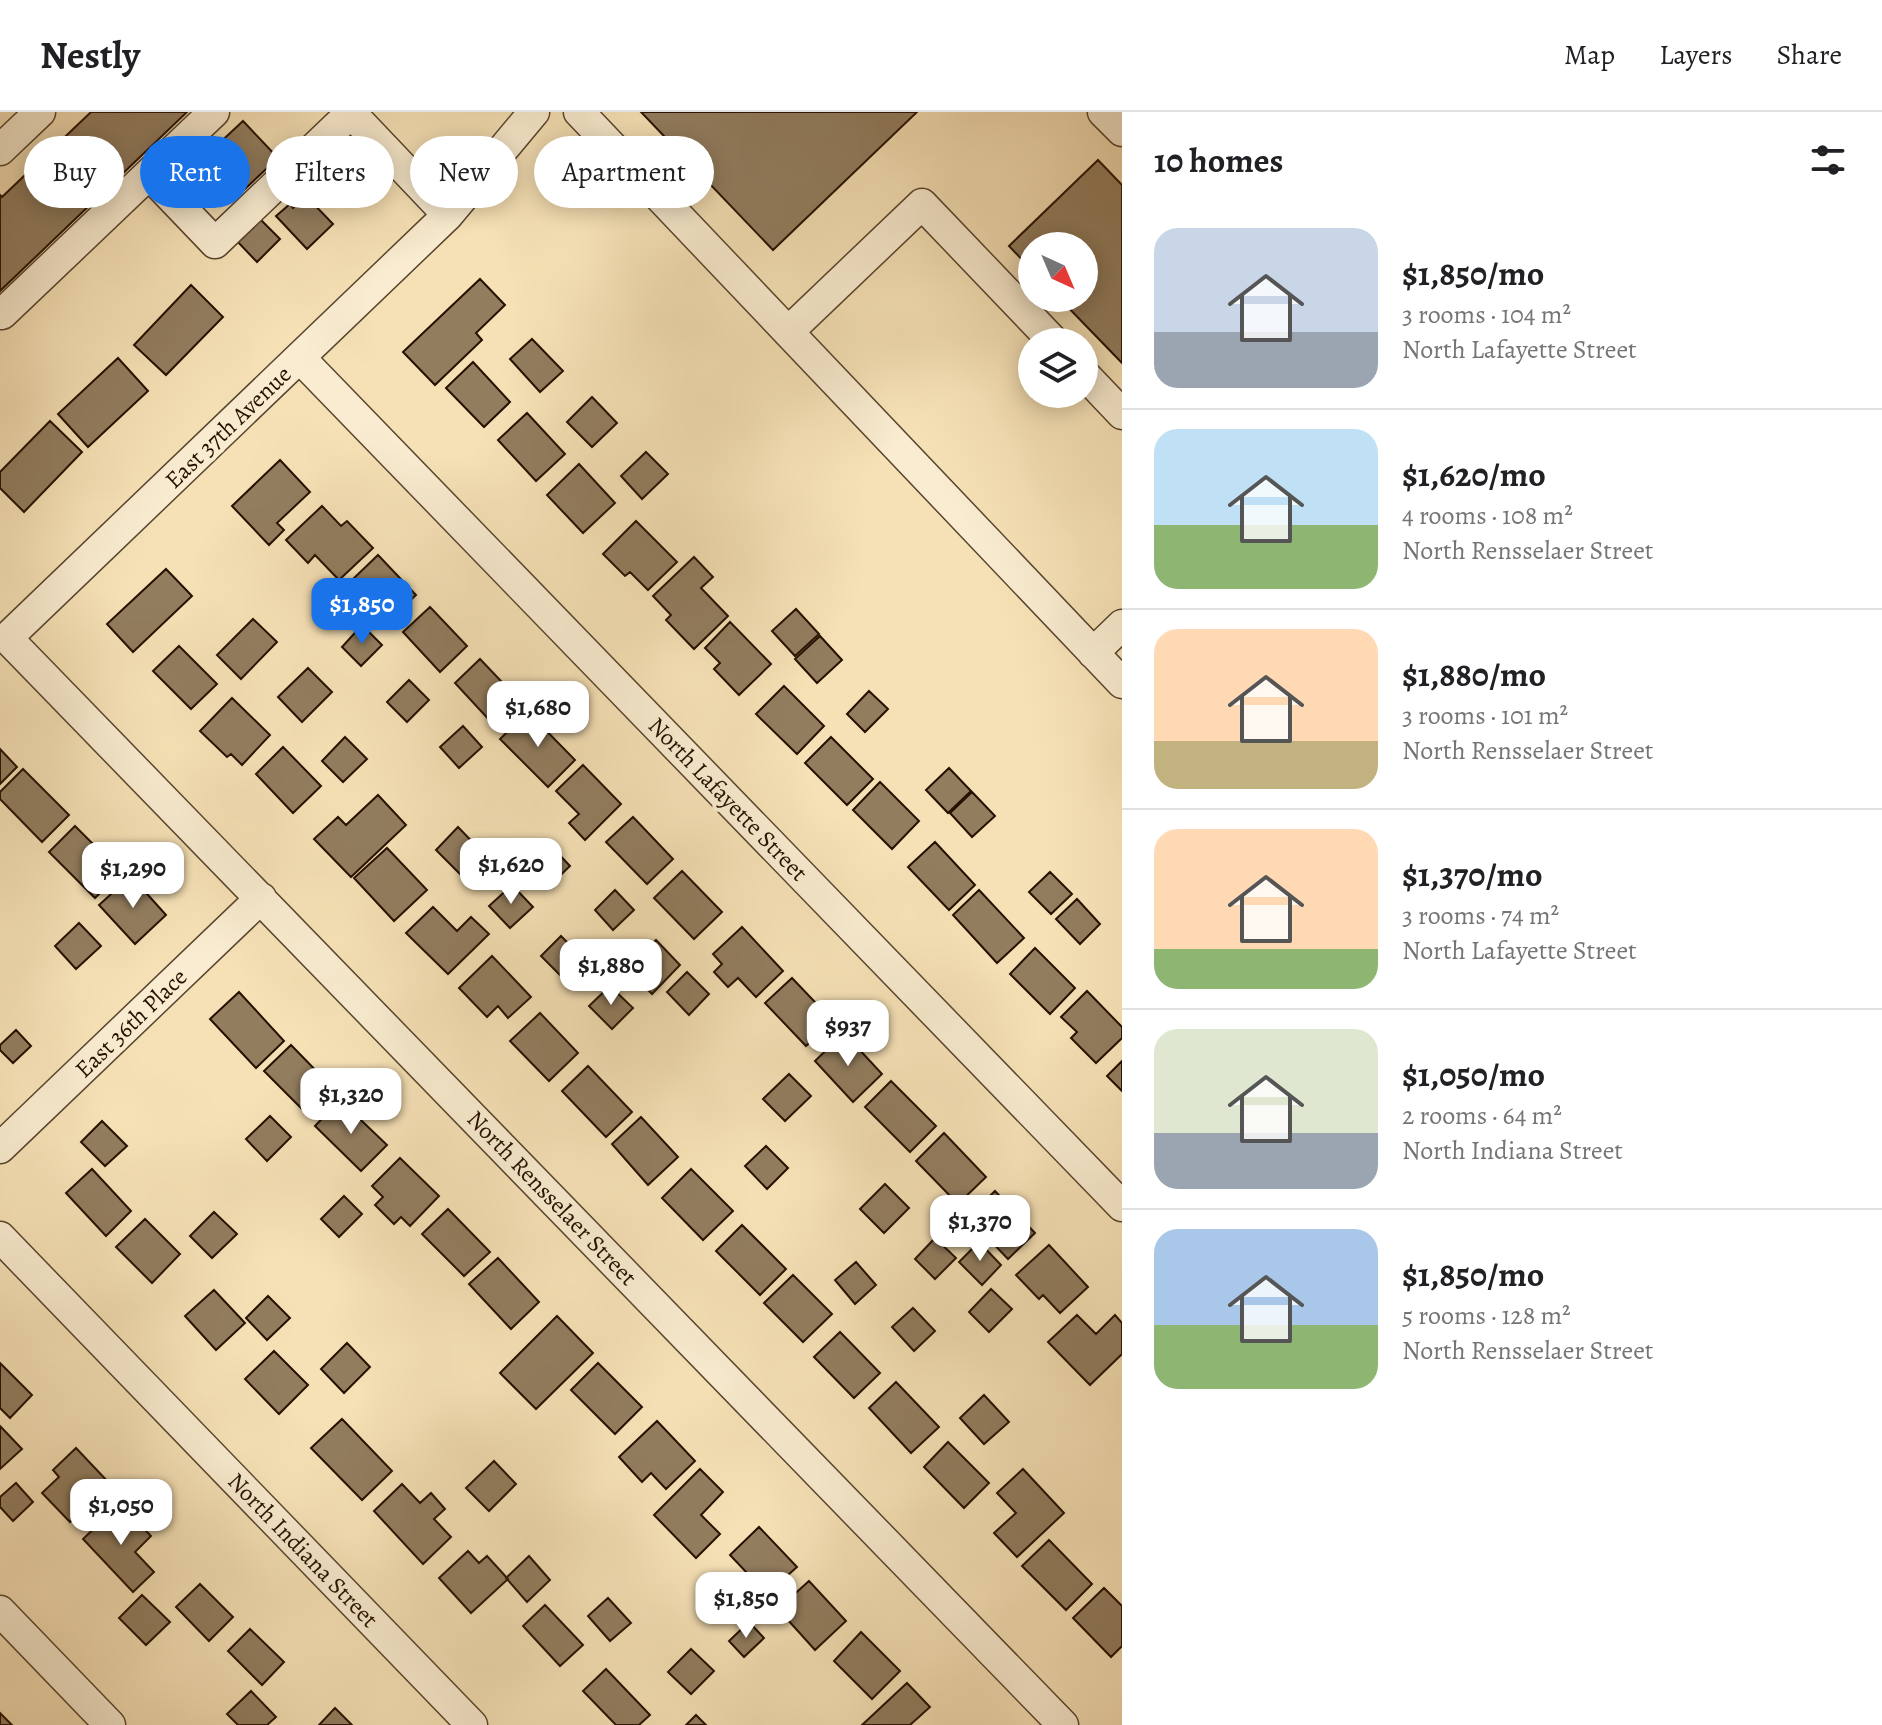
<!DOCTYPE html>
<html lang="en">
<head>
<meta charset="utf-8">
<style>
	:root { --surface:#fff; --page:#f6f6f6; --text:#202124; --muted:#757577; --line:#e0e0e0; --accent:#1a73e8 }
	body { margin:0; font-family:Alegreya,serif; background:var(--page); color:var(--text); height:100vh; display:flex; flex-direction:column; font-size:30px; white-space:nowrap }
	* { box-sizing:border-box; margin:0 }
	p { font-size:26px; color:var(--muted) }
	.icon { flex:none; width:44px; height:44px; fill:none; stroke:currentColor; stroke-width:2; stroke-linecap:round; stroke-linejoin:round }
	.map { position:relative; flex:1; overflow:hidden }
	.drawer { display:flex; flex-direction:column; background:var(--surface); width:760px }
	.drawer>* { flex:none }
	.top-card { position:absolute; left:24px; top:24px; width:760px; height:72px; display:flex; gap:16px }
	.needle { width:52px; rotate:136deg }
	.buttons { position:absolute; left:1018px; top:120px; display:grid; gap:16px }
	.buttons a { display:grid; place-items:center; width:80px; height:80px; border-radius:50%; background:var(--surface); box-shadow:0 4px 20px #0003; font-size:40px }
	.price { position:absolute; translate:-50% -68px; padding:0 18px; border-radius:16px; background:#fff; color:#222; font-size:26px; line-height:52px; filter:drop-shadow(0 2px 4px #0008) }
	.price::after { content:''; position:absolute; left:50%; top:48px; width:24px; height:18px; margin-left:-12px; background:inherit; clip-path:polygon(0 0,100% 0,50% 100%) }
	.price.active { background:var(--accent); color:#fff }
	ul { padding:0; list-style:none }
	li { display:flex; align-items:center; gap:24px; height:200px; padding:0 32px }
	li+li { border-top:2px solid var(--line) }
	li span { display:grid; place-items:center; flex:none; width:224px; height:160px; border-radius:24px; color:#555 }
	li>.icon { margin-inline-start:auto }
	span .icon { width:96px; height:96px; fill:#fffc; stroke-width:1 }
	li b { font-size:34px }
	h2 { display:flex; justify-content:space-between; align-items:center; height:96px; padding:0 32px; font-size:34px }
	.chip { padding:0 28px; border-radius:36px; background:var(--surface); box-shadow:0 4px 20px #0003; font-size:28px; line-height:72px }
	.chip.active { background:var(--accent); color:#fff }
	header { display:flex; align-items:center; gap:48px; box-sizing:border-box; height:112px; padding:0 40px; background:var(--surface); border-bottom:2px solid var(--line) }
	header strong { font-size:38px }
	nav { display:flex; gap:44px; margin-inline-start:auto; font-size:28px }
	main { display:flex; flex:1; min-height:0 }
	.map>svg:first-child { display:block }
	.building { fill:#927d5f; stroke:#251100; stroke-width:2 }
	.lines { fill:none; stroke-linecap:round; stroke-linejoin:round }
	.minor-casing { stroke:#59452e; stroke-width:33 }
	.minor { stroke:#f9ecd0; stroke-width:30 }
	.labels { text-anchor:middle; stroke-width:8; stroke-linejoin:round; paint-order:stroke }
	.street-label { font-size:24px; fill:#251100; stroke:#f9ecd0 }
</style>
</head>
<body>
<header>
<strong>Nestly</strong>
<nav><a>Map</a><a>Layers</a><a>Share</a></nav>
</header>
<main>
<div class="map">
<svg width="1122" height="1613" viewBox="0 0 1122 1613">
	<rect width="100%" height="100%" fill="#f6e1b6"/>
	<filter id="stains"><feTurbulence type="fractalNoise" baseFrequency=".0025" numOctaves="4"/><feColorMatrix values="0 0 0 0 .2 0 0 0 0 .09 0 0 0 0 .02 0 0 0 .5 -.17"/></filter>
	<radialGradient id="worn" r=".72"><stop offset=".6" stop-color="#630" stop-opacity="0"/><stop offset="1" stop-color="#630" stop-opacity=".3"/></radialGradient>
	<path class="building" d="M 91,0 L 187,0 L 0,179 L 0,83 L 2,85 Z
		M 641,0 L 917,0 L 773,138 Z
		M 243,9 L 278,46 L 231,90 L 196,53 Z
		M 1098,48 L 1122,73 L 1122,251 L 1059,186 L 1084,186 L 1084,134 L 1032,134 L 1032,158 L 1009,134 Z
		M 306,84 L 333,112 L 307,137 L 276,104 L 290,92 L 293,96 Z
		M 256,103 L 280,127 L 257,150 L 234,126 Z
		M 480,167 L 505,193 L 476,221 L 482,228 L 435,273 L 403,240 Z
		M 191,173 L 223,205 L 166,263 L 134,233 Z
		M 532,227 L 563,259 L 540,280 L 510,247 Z
		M 118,246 L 148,279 L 88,335 L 58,302 Z
		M 473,250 L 510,290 L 484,315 L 446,276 Z
		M 592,285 L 617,311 L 592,335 L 567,310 Z
		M 527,301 L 565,342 L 536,369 L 498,328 Z
		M 50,309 L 82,340 L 24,400 L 0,376 L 0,360 Z
		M 646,340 L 668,362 L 642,387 L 621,364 Z
		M 280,348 L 310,380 L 277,411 L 284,418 L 269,433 L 232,394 Z
		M 579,352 L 615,391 L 583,421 L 547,383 Z
		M 322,394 L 341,414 L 347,409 L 373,436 L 339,468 L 315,443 L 308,451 L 286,428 Z
		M 636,409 L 677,450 L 648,478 L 630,460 L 625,464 L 603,442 Z
		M 378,443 L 416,483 L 391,507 L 353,467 Z
		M 694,445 L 713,465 L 701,476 L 728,504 L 694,537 L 666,508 L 671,503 L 653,484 Z
		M 166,457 L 192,484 L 133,540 L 107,512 Z
		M 430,495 L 467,534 L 440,560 L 403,520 Z
		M 796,497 L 819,522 L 795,544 L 772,519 Z
		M 253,507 L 277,530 L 241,567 L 217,543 Z
		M 730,510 L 771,552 L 739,583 L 714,557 L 720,551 L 705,536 Z
		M 362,513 L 382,533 L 361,554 L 342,535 Z
		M 820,524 L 842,548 L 817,571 L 795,547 Z
		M 179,534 L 217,572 L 191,597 L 153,559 Z
		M 480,547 L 519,588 L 493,612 L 455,571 Z
		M 308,556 L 332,580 L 302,610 L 278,585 Z
		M 409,568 L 429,588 L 407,610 L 387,590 Z
		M 784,574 L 824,614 L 797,642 L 756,602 Z
		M 869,579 L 888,597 L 865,620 L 847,602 Z
		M 232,586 L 270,623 L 242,653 L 231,642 L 227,645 L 200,619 Z
		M 528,600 L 575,648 L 548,675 L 500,627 Z
		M 463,614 L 482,635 L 459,656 L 440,635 Z
		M 345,625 L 367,647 L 343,670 L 322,649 Z
		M 831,625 L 873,667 L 847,693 L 805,651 Z
		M 283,635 L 321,674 L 293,701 L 256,662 Z
		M 0,637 L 17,655 L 0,672 Z
		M 583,653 L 621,692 L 585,728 L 569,711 L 579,702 L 556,679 Z
		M 949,656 L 971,679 L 948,701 L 926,678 Z
		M 23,657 L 69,703 L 42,730 L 0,687 L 0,680 Z
		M 880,670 L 919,709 L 892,737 L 853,698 Z
		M 972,680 L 995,704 L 972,725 L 950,701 Z
		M 378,683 L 406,713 L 351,765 L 314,727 L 338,705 L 346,713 Z
		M 633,705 L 673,747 L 647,772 L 606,730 Z
		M 75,714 L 121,760 L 95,786 L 49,740 Z
		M 458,715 L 484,742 L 462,764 L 436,738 Z
		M 935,730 L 975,773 L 949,798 L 908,755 Z
		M 551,734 L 570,754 L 549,774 L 530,754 Z
		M 387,736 L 427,778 L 394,809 L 354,766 Z
		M 682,759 L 722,800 L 694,827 L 654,786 Z
		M 1050,760 L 1072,782 L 1051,802 L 1029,780 Z
		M 131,764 L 166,803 L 135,832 L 99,793 Z
		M 512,773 L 533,795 L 510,816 L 489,794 Z
		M 615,778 L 634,798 L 613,818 L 595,798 Z
		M 979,778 L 1024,826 L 997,851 L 953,803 Z
		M 1077,787 L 1100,812 L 1080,832 L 1056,807 Z
		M 433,795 L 457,819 L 471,805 L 489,822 L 448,862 L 406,821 Z
		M 79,811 L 101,834 L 76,857 L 55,834 Z
		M 742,815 L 783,859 L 756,885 L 738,866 L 728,875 L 714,860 L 722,852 L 713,842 Z
		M 561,824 L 583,846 L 563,866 L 541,844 Z
		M 656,828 L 680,853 L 652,882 L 627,856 Z
		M 1035,836 L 1075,876 L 1050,902 L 1010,862 Z
		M 492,844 L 531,885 L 508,906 L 498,894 L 487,905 L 459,876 Z
		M 687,860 L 709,882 L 689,903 L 667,880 Z
		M 792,866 L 833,909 L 806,934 L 765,891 Z
		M 610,874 L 633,896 L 612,917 L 589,894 Z
		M 1087,879 L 1122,915 L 1122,926 L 1096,951 L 1071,926 L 1077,920 L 1061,905 Z
		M 239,880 L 284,929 L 256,956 L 210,907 Z
		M 540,901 L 578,941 L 549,969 L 510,929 Z
		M 16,918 L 31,934 L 13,951 L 0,938 L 0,933 Z
		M 844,921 L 882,962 L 853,990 L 815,949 Z
		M 291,933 L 330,973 L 304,999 L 264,959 Z
		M 1122,949 L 1122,979 L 1107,964 Z
		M 588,954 L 632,1000 L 606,1025 L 562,979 Z
		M 789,962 L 811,984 L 785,1009 L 763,987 Z
		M 891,969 L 936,1014 L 910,1040 L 865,995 Z
		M 340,988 L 387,1033 L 361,1059 L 315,1014 Z
		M 270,1004 L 291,1025 L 267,1049 L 246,1027 Z
		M 641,1005 L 678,1045 L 648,1073 L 612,1032 Z
		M 102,1009 L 127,1034 L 105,1054 L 81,1030 Z
		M 944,1021 L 986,1065 L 958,1092 L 916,1049 Z
		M 766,1034 L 788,1056 L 767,1077 L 745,1054 Z
		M 400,1046 L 439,1084 L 410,1114 L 401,1105 L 394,1112 L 375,1093 L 383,1085 L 372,1074 Z
		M 92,1057 L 131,1099 L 106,1124 L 66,1081 Z
		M 691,1057 L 733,1099 L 703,1128 L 662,1086 Z
		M 885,1072 L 909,1096 L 884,1121 L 860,1097 Z
		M 995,1079 L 1035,1121 L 1008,1147 L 968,1105 Z
		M 344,1084 L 362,1102 L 339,1125 L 321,1107 Z
		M 448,1097 L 490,1140 L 464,1164 L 422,1122 Z
		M 214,1100 L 237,1122 L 212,1146 L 190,1124 Z
		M 145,1107 L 180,1142 L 152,1171 L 116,1135 Z
		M 742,1113 L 786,1157 L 760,1183 L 716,1139 Z
		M 935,1126 L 956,1146 L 935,1167 L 915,1147 Z
		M 979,1130 L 1001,1153 L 982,1173 L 959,1150 Z
		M 1049,1133 L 1088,1175 L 1060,1201 L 1043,1183 L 1039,1187 L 1016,1163 Z
		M 498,1146 L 539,1190 L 511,1217 L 469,1172 Z
		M 856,1150 L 876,1173 L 855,1192 L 835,1168 Z
		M 793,1163 L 832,1202 L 803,1230 L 764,1191 Z
		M 991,1177 L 1012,1197 L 989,1220 L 969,1200 Z
		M 214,1178 L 245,1211 L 216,1238 L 185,1204 Z
		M 268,1184 L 290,1206 L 267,1228 L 246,1206 Z
		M 913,1196 L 935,1219 L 914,1239 L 892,1215 Z
		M 1077,1203 L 1096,1222 L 1115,1203 L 1122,1211 L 1122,1242 L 1090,1273 L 1048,1230 Z
		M 557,1204 L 593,1241 L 536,1297 L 500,1261 Z
		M 840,1220 L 880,1261 L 854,1286 L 814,1245 Z
		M 347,1231 L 370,1255 L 344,1281 L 321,1257 Z
		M 274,1239 L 308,1273 L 279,1302 L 245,1267 Z
		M 0,1251 L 32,1283 L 10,1306 L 0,1296 Z
		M 598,1251 L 642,1295 L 615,1322 L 571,1278 Z
		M 896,1270 L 939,1315 L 911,1341 L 869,1296 Z
		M 984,1283 L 1009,1310 L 984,1332 L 960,1306 Z
		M 342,1307 L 392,1359 L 362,1388 L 311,1336 Z
		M 657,1309 L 695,1349 L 666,1377 L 651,1361 L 642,1370 L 619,1345 Z
		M 0,1314 L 22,1337 L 0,1357 Z
		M 948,1330 L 989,1371 L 964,1396 L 924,1355 Z
		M 76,1336 L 111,1373 L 70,1410 L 42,1381 L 59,1365 L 53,1358 Z
		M 494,1349 L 516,1372 L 489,1399 L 466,1376 Z
		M 700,1357 L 723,1380 L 701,1403 L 720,1422 L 696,1446 L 654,1403 Z
		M 1023,1357 L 1064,1401 L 1017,1445 L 994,1421 L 1016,1401 L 997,1381 Z
		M 16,1371 L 33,1390 L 13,1409 L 0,1395 L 0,1385 Z
		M 402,1372 L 420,1391 L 431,1381 L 445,1397 L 434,1407 L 451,1425 L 423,1452 L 374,1399 Z
		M 120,1392 L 151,1424 L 135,1440 L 154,1460 L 133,1480 L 83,1427 Z
		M 759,1415 L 797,1455 L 767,1482 L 730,1443 Z
		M 1049,1428 L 1092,1472 L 1066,1498 L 1022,1454 Z
		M 468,1439 L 479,1451 L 487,1444 L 508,1467 L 471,1501 L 439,1466 Z
		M 529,1444 L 550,1468 L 527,1490 L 506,1466 Z
		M 809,1469 L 846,1509 L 815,1538 L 778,1497 Z
		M 200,1472 L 233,1505 L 209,1529 L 176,1495 Z
		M 1104,1476 L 1122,1494 L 1122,1534 L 1111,1545 L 1073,1506 Z
		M 142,1483 L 170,1510 L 146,1533 L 119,1506 Z
		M 608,1486 L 631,1511 L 610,1529 L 588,1504 Z
		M 545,1493 L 583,1533 L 560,1554 L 523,1514 Z
		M 749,1510 L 764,1526 L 744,1545 L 729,1529 Z
		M 250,1517 L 284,1550 L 262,1573 L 228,1539 Z
		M 861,1520 L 900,1559 L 872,1587 L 834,1549 Z
		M 691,1537 L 714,1559 L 691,1582 L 668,1560 Z
		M 606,1557 L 650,1603 L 639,1613 L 616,1613 L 583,1579 Z
		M 907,1571 L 930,1595 L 910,1613 L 862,1613 Z
		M 251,1579 L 276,1605 L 267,1613 L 238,1613 L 227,1602 Z
		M 335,1596 L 352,1613 L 319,1613 Z
		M 0,1601 L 12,1613 L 0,1613 Z
		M 696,1603 L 706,1613 L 686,1613 Z"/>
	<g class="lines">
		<defs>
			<path id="minor" d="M 350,0 L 448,103
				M 534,0 L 448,103 L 7,526 L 1063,1613
				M 579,0 L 1122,571
				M 1103,0 L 1122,19
				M 0,38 L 40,0
				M 149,62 L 215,131 L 351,1
				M 0,201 L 2,202 L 214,0
				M 788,220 L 922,92 L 1054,230
				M 300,246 L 1122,1094
				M 1084,262 L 1122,302
				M 1093,541 L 1122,513
				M 0,1036 L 261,786
				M 0,1125 L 472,1613
				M 0,1499 L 110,1613"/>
		</defs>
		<use href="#minor" class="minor-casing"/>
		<use href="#minor" class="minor"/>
	</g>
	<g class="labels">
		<g class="street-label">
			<text transform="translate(228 315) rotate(-44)" y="8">East 37th Avenue</text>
			<text transform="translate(728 687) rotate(46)" y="8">North Lafayette Street</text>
			<text transform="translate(131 911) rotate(-44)" y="8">East 36th Place</text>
			<text transform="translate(552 1086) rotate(46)" y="8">North Rensselaer Street</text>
			<text transform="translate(303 1438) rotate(46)" y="8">North Indiana Street</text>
		</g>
	</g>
	<rect width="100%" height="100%" filter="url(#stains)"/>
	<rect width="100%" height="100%" fill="url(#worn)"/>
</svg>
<div class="buttons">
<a><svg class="needle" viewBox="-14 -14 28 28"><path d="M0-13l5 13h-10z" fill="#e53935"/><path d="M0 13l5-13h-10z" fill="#757577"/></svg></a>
<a><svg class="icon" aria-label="layers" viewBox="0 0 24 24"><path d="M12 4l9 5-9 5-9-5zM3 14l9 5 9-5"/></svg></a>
</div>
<b class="price active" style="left:362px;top:534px">$1,850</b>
<b class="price" style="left:538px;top:637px">$1,680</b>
<b class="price" style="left:511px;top:794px">$1,620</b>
<b class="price" style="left:133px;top:798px">$1,290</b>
<b class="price" style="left:611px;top:895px">$1,880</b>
<b class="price" style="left:848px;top:956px">$937</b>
<b class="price" style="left:351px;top:1024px">$1,320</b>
<b class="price" style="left:980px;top:1151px">$1,370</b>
<b class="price" style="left:121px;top:1435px">$1,050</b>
<b class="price" style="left:746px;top:1528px">$1,850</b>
<div class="top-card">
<a class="chip">Buy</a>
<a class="chip active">Rent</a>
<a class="chip">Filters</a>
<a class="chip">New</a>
<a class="chip">Apartment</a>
</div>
</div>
<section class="drawer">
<h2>10 homes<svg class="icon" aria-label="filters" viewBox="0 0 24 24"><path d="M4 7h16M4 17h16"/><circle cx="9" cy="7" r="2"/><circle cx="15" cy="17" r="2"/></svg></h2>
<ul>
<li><span style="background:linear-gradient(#c9d6e8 65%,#9aa5b1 0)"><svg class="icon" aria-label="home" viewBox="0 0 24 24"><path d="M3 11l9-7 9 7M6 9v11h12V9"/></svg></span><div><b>$1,850/mo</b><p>3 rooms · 104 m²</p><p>North Lafayette Street</p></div></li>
<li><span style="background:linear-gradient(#bfe0f5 60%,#8fb573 0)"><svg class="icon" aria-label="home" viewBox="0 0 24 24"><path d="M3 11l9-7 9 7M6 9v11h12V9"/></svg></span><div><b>$1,620/mo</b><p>4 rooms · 108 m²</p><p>North Rensselaer Street</p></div></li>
<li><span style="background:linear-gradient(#ffd9b3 70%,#c2b280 0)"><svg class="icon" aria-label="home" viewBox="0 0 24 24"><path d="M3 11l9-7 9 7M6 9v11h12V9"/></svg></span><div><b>$1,880/mo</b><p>3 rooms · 101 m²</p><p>North Rensselaer Street</p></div></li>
<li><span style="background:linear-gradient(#ffd9b3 75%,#8fb573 0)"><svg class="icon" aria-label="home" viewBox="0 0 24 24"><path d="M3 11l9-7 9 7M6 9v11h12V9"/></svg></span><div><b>$1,370/mo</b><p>3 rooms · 74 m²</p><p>North Lafayette Street</p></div></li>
<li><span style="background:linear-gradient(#dfe7d0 65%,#9aa5b1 0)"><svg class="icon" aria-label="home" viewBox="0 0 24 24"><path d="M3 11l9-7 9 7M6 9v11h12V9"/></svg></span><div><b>$1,050/mo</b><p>2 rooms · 64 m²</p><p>North Indiana Street</p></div></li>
<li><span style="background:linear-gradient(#a9c7e8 60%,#8fb573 0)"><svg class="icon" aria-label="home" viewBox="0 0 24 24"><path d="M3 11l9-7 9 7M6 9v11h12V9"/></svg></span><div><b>$1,850/mo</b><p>5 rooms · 128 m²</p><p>North Rensselaer Street</p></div></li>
</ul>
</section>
</main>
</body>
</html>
